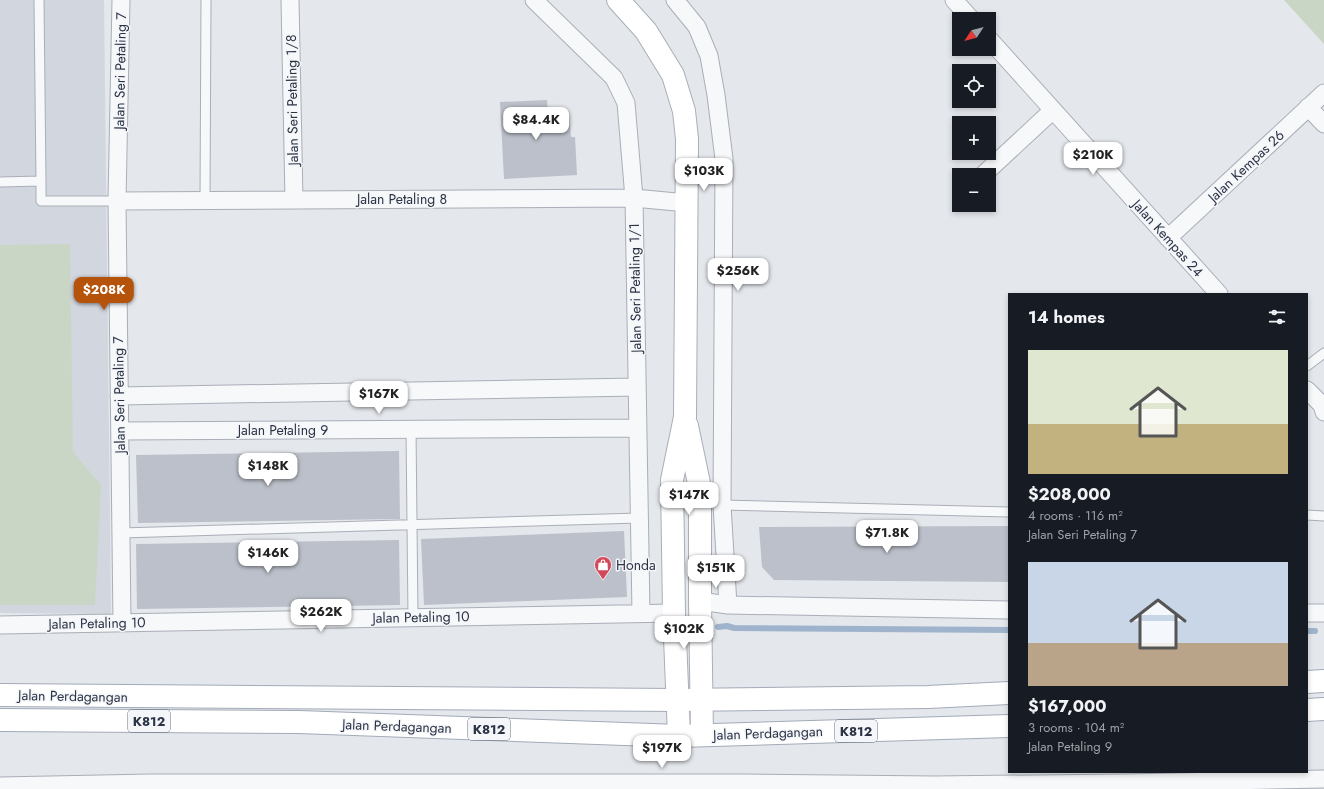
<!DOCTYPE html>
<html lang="en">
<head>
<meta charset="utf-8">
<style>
	:root { --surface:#171b24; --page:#20242c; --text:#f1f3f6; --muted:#9ea1a6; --accent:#b45309 }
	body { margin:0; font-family:Jost,sans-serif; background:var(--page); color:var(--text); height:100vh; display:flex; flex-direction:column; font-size:15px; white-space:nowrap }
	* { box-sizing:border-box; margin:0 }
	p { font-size:13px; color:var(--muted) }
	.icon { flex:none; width:22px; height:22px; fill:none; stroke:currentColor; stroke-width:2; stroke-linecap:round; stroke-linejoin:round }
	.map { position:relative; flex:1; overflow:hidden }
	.panel { position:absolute; left:1008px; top:293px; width:300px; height:480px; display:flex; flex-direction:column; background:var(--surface); border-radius:0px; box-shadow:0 2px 6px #0003 }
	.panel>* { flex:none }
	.needle { width:26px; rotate:234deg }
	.buttons { position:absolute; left:952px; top:12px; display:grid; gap:8px }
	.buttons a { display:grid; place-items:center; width:44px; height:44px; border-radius:0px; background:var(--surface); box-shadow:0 2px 6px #0003; font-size:20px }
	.price { position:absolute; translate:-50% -34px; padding:0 9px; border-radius:8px; background:#fff; color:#222; font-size:13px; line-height:26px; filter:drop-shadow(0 1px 2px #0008) }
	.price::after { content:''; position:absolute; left:50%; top:24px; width:12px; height:9px; margin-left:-6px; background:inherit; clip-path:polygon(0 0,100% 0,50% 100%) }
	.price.selected { background:var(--accent); color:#fff }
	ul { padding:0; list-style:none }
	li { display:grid; align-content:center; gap:8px; height:212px; padding:0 20px }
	li span { display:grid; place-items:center; height:124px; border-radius:0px; color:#555 }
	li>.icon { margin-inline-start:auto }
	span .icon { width:72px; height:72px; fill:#fffc; stroke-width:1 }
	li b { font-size:17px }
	h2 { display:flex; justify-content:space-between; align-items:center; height:48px; padding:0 20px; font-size:17px }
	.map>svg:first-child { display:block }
	.built { fill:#d2d6de }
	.green { fill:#c9d6c5 }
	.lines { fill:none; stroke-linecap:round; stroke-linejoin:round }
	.stream { stroke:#9fb4cc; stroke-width:6 }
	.building { fill:#bbc0ca }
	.lane-casing { stroke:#a9aeb7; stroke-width:11 }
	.street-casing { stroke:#a9aeb7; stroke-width:19 }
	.secondary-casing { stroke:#a9aeb7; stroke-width:24 }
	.primary-casing { stroke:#a3abb8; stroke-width:24 }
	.lane { stroke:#f7f8fa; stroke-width:9 }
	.street { stroke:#f7f8fa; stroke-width:17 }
	.secondary { stroke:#fff; stroke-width:22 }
	.primary { stroke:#fff; stroke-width:22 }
	.labels { text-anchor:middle; stroke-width:3; stroke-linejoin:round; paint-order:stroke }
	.shield { fill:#f4f6f9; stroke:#676e7b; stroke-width:1 }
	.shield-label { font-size:13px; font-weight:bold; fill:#2b3445 }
	.street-label { font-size:14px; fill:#2b3445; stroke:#f4f6f9 }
	.poi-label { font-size:14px; fill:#2b3445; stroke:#f4f6f9; text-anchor:start }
</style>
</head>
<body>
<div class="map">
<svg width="1324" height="789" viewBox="0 0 1324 789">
	<rect width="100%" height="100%" fill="#e4e7ec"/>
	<path class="built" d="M 0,0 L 104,0 L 111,614 L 0,613 Z"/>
	<path class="green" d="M 1284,0 L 1324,0 L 1324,44 Z
		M 70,244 L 73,452 L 101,485 L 95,605 L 0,605 L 0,245 Z"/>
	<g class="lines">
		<path class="stream" d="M 718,627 L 727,626 L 734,628 L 1009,630
			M 1307,631 L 1315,631"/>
	</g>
	<path class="building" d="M 547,100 L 548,112 L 569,112 L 571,137 L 575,137 L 577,175 L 504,179 L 500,102 Z
		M 399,451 L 400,519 L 138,523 L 136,455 Z
		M 1009,526 L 1009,582 L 774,580 L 762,567 L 759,527 Z
		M 624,531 L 627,597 L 424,605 L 421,539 Z
		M 399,540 L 400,605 L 137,609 L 136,544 Z"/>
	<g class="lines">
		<defs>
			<path id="lane" d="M 39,0 L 41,181
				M 0,182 L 41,181 L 41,201 L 117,201
				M 205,201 L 206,0
				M 1307,366 L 1324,353
				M 411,429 L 413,617
				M 722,505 L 1009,512
				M 1307,515 L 1324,516
				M 121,533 L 640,518"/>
			<path id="street" d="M 121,0 L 117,201 L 122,623
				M 290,0 L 294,200
				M 534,0 L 614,78 L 626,103 L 634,198 L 641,613
				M 675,0 L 697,27 L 709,56 L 716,95 L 724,159 L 722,505 L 728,605
				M 954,0 L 971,19
				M 989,39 L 1219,294
				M 1308,107 L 1324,124
				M 983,175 L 1053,110
				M 117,201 L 634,198 L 687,203
				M 1168,238 L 1324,93
				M 1307,390 L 1322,405 L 1324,412
				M 119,396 L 637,387
				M 120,431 L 638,428
				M 700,601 L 728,605 L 1009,610
				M 1307,613 L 1324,613
				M 0,625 L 674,613
				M 0,786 L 151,783 L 744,783 L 935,785 L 1124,783 L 1324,779"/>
			<path id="secondary" d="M 618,0 L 646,31 L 673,75 L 684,111 L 687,139 L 685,417 L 672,480 L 674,613 L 679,736
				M 687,426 L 700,488 L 700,601 L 702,735"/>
			<path id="primary" d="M 1307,682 L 1324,681
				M 0,695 L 677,700 L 928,697 L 1009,693
				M 1307,710 L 1324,709
				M 0,720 L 299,722 L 679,736 L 1009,726"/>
		</defs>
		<use href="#lane" class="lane-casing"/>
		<use href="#street" class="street-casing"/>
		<use href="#secondary" class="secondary-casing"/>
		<use href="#primary" class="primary-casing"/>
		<use href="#lane" class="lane"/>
		<use href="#street" class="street"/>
		<use href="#secondary" class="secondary"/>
		<use href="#primary" class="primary"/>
	</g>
	<defs>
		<symbol id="shop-pin" viewBox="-11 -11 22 30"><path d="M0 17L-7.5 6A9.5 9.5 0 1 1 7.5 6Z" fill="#d1495b" stroke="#f4f6f9"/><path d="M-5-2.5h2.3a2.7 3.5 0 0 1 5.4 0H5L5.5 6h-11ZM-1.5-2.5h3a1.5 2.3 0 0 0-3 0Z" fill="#fff"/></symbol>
	</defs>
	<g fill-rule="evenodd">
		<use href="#shop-pin" x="593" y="555" width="20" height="27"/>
	</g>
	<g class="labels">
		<g class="shield">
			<rect x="128" y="710" width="42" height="22" rx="3"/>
			<rect x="468" y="718" width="42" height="22" rx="3"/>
			<rect x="835" y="720" width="42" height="22" rx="3"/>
		</g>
		<g class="shield-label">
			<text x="149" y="726">K812</text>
			<text x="489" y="734">K812</text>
			<text x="856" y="736">K812</text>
		</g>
		<g class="street-label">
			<text transform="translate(120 71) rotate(-89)" y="5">Jalan Seri Petaling 7</text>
			<text transform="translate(292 100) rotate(-91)" y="5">Jalan Seri Petaling 1/8</text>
			<text transform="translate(1246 166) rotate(-43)" y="5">Jalan Kempas 26</text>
			<text x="402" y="204">Jalan Petaling 8</text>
			<text transform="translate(1168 238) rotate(48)" y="5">Jalan Kempas 24</text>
			<text transform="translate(635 288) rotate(-91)" y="5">Jalan Seri Petaling 1/1</text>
			<text transform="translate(119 395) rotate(-91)" y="5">Jalan Seri Petaling 7</text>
			<text x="283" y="435">Jalan Petaling 9</text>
			<text transform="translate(421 617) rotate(-1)" y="5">Jalan Petaling 10</text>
			<text transform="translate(97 623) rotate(-1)" y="5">Jalan Petaling 10</text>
			<text transform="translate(73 696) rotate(1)" y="5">Jalan Perdagangan</text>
			<text transform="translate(397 726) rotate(2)" y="5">Jalan Perdagangan</text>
			<text transform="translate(768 733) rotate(-2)" y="5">Jalan Perdagangan</text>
		</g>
		<g class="poi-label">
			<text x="616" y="570">Honda</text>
		</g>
	</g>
</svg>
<div class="buttons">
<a><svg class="needle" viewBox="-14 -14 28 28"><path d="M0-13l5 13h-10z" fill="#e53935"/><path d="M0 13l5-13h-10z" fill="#9ea1a6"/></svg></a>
<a><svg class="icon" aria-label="locate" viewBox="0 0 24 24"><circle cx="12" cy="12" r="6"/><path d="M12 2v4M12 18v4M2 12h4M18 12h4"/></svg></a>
<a>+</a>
<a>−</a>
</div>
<b class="price" style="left:536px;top:141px">$84.4K</b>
<b class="price" style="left:1093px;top:176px">$210K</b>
<b class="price" style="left:704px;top:192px">$103K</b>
<b class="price" style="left:738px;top:292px">$256K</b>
<b class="price selected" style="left:104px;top:311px">$208K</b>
<b class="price" style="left:379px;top:415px">$167K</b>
<b class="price" style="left:268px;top:487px">$148K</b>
<b class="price" style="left:689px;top:516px">$147K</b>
<b class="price" style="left:887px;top:554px">$71.8K</b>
<b class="price" style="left:268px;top:574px">$146K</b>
<b class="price" style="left:716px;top:589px">$151K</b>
<b class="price" style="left:321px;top:633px">$262K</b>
<b class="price" style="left:684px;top:650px">$102K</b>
<b class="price" style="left:662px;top:769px">$197K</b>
<section class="panel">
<h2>14 homes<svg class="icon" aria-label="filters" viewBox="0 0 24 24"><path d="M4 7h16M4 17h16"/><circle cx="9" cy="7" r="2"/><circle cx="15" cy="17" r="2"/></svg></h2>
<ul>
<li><span style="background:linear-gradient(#dfe7d0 60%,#c2b280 0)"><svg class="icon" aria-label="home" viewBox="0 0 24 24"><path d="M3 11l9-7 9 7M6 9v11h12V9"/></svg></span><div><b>$208,000</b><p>4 rooms · 116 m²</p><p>Jalan Seri Petaling 7</p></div></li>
<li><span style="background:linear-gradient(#c9d6e8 65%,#b9a48a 0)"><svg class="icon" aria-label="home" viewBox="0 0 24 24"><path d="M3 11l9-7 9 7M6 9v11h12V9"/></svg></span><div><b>$167,000</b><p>3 rooms · 104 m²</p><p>Jalan Petaling 9</p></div></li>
</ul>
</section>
</div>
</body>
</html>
